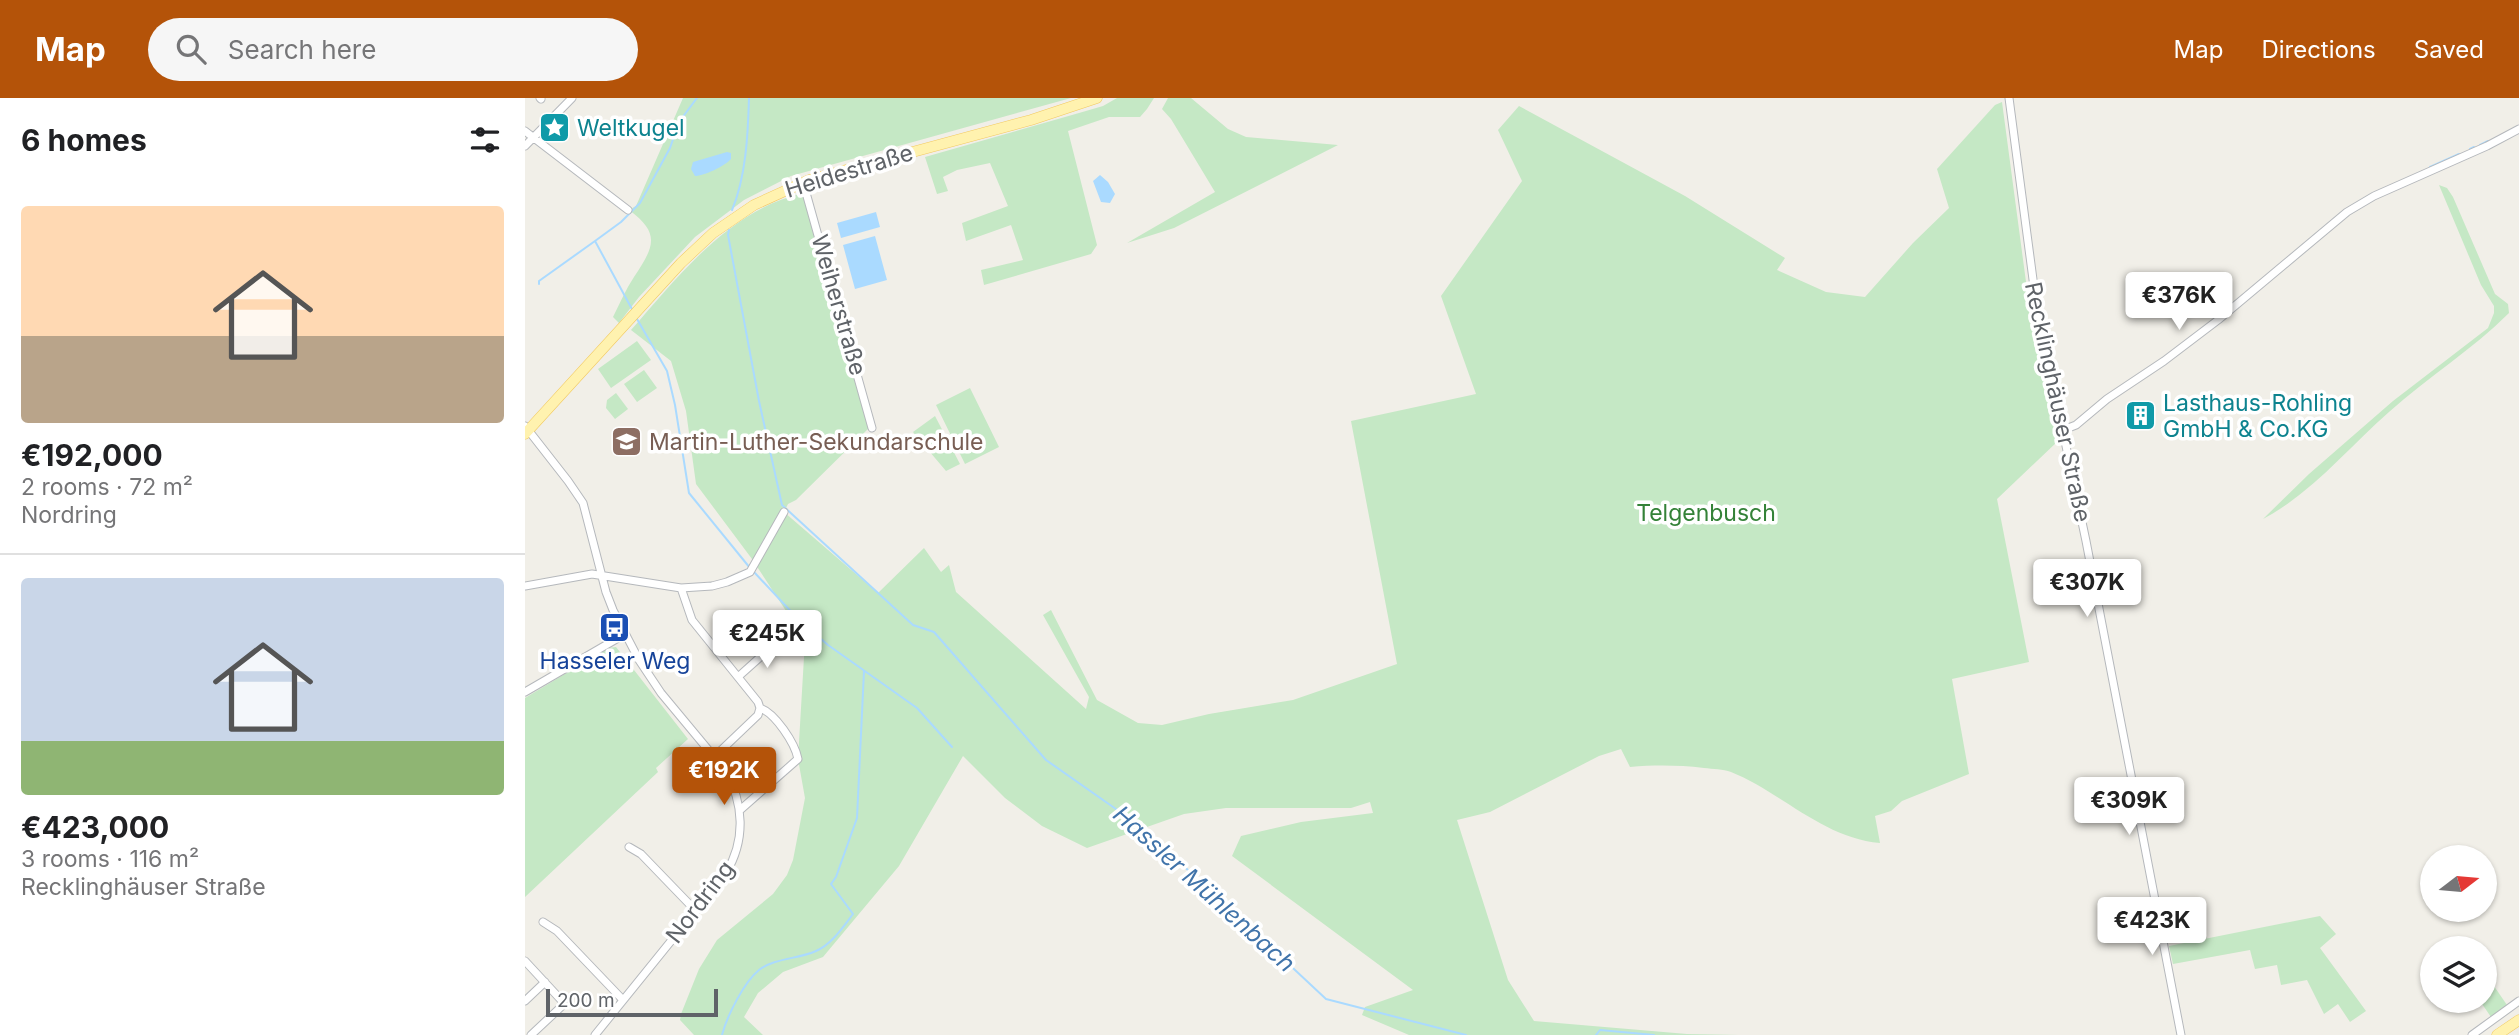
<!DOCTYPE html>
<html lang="en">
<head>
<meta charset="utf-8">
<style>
	:root { --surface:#fff; --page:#f6f6f6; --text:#202124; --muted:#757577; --line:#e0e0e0; --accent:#b45309 }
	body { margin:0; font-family:Inter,sans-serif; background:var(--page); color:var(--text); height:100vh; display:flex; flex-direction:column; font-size:26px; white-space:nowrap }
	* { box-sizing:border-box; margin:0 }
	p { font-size:23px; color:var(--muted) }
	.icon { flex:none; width:38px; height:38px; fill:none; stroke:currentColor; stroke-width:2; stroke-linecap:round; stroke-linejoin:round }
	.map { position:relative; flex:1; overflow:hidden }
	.side { display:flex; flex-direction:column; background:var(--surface); width:525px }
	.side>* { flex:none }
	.needle { width:46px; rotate:74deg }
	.buttons { position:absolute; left:1895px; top:747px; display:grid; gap:14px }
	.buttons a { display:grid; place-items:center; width:77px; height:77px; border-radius:50%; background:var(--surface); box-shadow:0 2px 5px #0004; font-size:35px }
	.scale { position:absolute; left:21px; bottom:18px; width:172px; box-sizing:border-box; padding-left:7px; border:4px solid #5f6368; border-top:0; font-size:19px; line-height:24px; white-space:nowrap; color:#5f6368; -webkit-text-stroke:5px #fff; paint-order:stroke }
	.price { position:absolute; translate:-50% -60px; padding:0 16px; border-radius:7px; background:#fff; color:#222; font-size:23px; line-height:46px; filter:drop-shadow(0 2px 4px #0008) }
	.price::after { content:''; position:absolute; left:50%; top:42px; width:21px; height:16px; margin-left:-10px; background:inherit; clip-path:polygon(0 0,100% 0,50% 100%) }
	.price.active { background:var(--accent); color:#fff }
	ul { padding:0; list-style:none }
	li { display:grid; align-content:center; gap:14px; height:371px; padding:0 21px }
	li+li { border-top:2px solid var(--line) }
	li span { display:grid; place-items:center; height:217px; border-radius:7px; color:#555 }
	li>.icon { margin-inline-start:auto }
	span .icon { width:126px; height:126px; fill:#fffc; stroke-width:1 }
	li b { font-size:30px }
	h2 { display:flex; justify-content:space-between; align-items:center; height:84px; padding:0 21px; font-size:30px }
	header { display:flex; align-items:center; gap:42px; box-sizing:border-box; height:98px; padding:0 35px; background:var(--accent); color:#fff }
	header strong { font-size:33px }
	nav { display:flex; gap:38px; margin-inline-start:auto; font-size:24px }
	.search { width:490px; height:63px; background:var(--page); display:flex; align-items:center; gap:18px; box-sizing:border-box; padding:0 24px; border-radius:38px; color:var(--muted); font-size:26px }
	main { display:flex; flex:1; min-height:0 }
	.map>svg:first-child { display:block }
	.green { fill:#c5e8c5 }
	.water { fill:#aadaff }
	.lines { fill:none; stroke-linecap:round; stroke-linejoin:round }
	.stream { stroke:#aadaff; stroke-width:2 }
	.minor-casing { stroke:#b5b8bc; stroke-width:9 }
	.major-casing { stroke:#f2c960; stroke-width:11 }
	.minor { stroke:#fff; stroke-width:7 }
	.major { stroke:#fff2af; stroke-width:10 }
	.labels { text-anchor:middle; stroke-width:7; stroke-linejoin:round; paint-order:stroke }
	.culture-label { font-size:23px; fill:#0d838f; stroke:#fff; text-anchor:start }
	.street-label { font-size:23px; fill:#5f6368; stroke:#fff }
	.education-label { font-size:23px; fill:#785e54; stroke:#fff; text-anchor:start }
	.park-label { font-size:23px; fill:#348238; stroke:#fff }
	.transit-label { font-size:23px; fill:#164399; stroke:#fff }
	.water-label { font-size:24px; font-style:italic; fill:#4174aa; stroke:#fff }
</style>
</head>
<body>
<header>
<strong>Map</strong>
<div class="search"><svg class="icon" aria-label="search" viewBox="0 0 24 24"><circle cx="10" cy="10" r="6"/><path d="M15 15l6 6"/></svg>Search here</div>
<nav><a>Map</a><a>Directions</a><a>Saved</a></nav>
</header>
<main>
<section class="side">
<h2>6 homes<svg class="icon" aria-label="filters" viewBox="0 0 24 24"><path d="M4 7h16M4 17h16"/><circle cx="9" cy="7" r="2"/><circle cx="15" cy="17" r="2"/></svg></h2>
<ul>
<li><span style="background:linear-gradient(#ffd9b3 60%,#b9a48a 0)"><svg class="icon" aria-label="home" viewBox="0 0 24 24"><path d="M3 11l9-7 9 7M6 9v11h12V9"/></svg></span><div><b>€192,000</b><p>2 rooms · 72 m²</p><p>Nordring</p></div></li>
<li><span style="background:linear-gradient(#c9d6e8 75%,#8fb573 0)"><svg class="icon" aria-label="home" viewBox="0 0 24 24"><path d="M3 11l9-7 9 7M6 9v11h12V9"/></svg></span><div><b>€423,000</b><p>3 rooms · 116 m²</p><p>Recklinghäuser Straße</p></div></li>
</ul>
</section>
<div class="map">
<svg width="1994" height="937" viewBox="0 0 1994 937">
	<rect width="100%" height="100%" fill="#f1efe8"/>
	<path class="green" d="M 158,0 L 546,0 L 266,78 L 219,102 L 170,139 L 114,199 L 94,225 L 88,219 C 95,205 101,191 109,179 C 128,150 137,136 104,112 L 111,108 Z
		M 592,0 L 629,0 L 622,11 L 615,19 L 584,19 L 543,33 L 572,147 L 566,156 L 459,187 L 456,172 L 498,162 L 486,127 L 441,143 L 437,125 L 483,108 L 465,65 L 432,72 L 418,79 L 423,93 L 412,96 L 400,59 L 554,15 L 578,8 Z
		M 643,0 L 666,0 L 703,31 L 721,39 L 813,47 L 649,130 L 602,145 L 690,94 L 646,21 L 637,11 Z
		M 1477,4 L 1503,199 L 1533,343 L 1472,401 L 1504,564 L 1427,581 L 1444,676 L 1377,703 L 1366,713 L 1350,718 L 1355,745 C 1298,740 1256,694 1206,674 C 1198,671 1188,671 1179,670 C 1153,667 1130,667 1105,669 L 1096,651 L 1074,658 L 965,714 L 932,722 L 983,882 L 1009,923 L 1162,936 L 1214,937 L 884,937 L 837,917 L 840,909 L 888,892 L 707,758 L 716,738 L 776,724 L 848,715 L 845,704 L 826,710 L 701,710 L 659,716 L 562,750 L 517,728 L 480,700 L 438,658 L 374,768 L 298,859 L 258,874 L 233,895 L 219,919 L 238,937 L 169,937 L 155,922 L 156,916 L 174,871 L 192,842 L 248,796 L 262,777 L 268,762 L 280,700 L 273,661 L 280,542 L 227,461 L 171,386 L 161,313 L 146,263 L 106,232 C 153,179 203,113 275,96 L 281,99 L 346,328 L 271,402 L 263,406 L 259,414 L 353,495 L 399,450 L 416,474 L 424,467 L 431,494 L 561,611 L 564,599 L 518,517 L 526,512 L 572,602 L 613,625 L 637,627 L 684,616 L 768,602 L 872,566 L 826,323 L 951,296 L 916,198 L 997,83 L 973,32 L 994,8 L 1160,98 L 1260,160 L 1252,172 L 1301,194 L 1340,199 L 1388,145 L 1424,110 L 1412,71 L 1470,7 Z
		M 1914,87 L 1922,90 L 1928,99 L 1970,196 L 1983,206 L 1984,215 C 1947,252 1903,279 1864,314 C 1823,350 1787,395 1738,421 L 1784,376 L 1868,303 L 1963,230 L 1969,215 L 1969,208 L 1956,187 Z
		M 112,243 L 126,262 L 86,290 L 73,271 Z
		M 119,272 L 132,290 L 112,304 L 99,286 Z
		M 445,290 L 474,349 L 440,366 L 411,307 Z
		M 91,295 L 103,311 L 90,321 L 81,310 L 82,302 Z
		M 410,318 L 435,366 L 421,373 L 388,334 Z
		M 91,549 L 163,641 L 131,670 L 133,674 L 0,799 L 0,600 L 83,550 Z
		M 1795,818 L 1811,836 L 1795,850 L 1841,913 L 1825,924 L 1813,906 L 1799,916 L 1782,882 L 1756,887 L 1752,867 L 1730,871 L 1725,852 L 1648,866 L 1644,848 Z
		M 1960,875 L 1982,907 L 1966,919 L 1955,903 L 1960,903 Z"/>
	<path class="water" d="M 202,54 L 206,55 L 206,61 C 200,68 179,78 170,78 L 166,71 L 168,64 Z
		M 575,77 L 583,84 L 590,96 L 585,105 L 576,104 L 568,83 Z
		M 351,114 L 355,129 L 316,140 L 312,125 Z
		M 350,138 L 362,182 L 330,191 L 318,147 Z"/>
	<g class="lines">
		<path class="stream" d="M 1955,47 L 1963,43
			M 1945,51 L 1949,49
			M 1905,69 L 1934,56
			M 207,112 C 221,79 223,36 224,0
			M 204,132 L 203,137 L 234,303 L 257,407 L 388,527 L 409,534 L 521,662 L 618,730 L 801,901 L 941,937
			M 14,186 L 14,183 L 70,143
			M 108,213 L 70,143 L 96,124 L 115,105 L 145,50 L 154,24 L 172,0
			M 112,221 L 142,273 L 150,307 L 164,395 L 225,470
			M 229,474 L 274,522 L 303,547 L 392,610 L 427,649
			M 197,937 C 202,918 219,884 234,872 C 249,860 274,861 291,853 C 307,846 318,829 328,816 L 306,786 L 311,779 L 332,720 L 339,573
			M 1071,937 L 1075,932 L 1129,937"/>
		<defs>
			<path id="minor" d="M 15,0 L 16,1
				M 1484,0 L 1509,189 L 1517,234 L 1561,443 L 1656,937
				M 0,33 L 103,112
				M 0,48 L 47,0
				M 278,84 L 347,330
				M 0,328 L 43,383 L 58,405 L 81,494 L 88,512 L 114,562 L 136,595 L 200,672 C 219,705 221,742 201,775 L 70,937
				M 1538,332 L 1551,327 L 1582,301 L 1639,263 L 1693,222 L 1822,114 L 1849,98 L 1962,48 L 1994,31
				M 0,488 L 67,476 L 156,490 L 187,488 L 202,484 L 225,474 L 259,414
				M 156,490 L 167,522 L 233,604 L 235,610 C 250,615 270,645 273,661 L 215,712
				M 213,579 L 252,544
				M 0,594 L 100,536
				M 189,659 L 233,617 L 235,610
				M 104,749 L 116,756 L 171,813
				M 18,824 L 32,833 L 98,902
				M 0,863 L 38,904 L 37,908 L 6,937
				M 0,903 L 20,884
				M 1947,937 L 1994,903"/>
			<path id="major" d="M 0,336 L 156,165 L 188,135 L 229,107 L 284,82 L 506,22 L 572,0
				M 1972,937 L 1994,922"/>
		</defs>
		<use href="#minor" class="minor-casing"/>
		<use href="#major" class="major-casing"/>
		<use href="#minor" class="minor"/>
		<use href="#major" class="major"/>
	</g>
	<defs>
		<symbol id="sight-square" viewBox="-11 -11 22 22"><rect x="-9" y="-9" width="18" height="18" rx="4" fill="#0f9aa8" stroke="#fff"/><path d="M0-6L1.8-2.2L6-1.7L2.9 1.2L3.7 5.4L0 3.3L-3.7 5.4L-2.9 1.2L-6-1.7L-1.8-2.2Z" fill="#fff"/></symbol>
		<symbol id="building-square" viewBox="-11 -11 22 22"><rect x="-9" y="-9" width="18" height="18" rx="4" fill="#0f9aa8" stroke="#fff"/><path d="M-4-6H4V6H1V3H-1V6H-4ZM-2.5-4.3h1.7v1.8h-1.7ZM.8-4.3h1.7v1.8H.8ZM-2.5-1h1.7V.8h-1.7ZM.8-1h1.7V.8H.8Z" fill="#fff"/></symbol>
		<symbol id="school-square" viewBox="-11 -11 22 22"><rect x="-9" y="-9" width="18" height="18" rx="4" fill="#8d6e63" stroke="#fff"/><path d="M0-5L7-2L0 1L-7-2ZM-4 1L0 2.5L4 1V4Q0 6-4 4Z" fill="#fff"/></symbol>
		<symbol id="bus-square" viewBox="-11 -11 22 22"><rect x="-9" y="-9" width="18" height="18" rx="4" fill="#1a4fb4" stroke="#fff"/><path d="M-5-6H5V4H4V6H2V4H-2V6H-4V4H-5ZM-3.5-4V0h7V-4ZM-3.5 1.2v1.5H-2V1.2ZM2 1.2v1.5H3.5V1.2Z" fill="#fff"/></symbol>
	</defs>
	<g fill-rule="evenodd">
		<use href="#sight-square" x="12" y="12" width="35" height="35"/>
		<use href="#building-square" x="1598" y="300" width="35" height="35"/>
		<use href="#school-square" x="84" y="326" width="35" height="35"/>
		<use href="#bus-square" x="72" y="512" width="35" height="35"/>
	</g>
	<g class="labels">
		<g class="culture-label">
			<text x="52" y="38">Weltkugel</text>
			<text x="1638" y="313">Lasthaus-Rohling<tspan x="1638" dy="26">GmbH &amp; Co.KG</tspan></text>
		</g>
		<g class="street-label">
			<text transform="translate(324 73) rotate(-17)" y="8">Heidestraße</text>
			<text transform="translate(314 207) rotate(74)" y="8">Weiherstraße</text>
			<text transform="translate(1533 304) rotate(78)" y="8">Recklinghäuser Straße</text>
			<text transform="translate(175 804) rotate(-53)" y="8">Nordring</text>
		</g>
		<g class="education-label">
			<text x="124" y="352">Martin-Luther-Sekundarschule</text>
		</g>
		<g class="park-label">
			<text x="1181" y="423">Telgenbusch</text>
		</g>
		<g class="transit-label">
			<text x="90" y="571">Hasseler Weg</text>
		</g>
		<g class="water-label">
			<text transform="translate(679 791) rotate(42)" y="8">Hassler Mühlenbach</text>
		</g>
	</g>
</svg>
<div class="buttons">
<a><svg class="needle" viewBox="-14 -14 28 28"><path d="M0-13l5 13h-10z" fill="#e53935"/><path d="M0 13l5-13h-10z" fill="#757577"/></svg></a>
<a><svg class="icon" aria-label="layers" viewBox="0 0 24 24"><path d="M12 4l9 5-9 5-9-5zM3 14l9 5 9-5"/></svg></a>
</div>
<div class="scale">200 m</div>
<b class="price" style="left:1654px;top:234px">€376K</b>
<b class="price" style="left:1562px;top:521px">€307K</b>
<b class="price" style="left:242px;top:572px">€245K</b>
<b class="price active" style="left:199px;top:709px">€192K</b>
<b class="price" style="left:1604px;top:739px">€309K</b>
<b class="price" style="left:1627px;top:859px">€423K</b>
</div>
</main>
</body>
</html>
